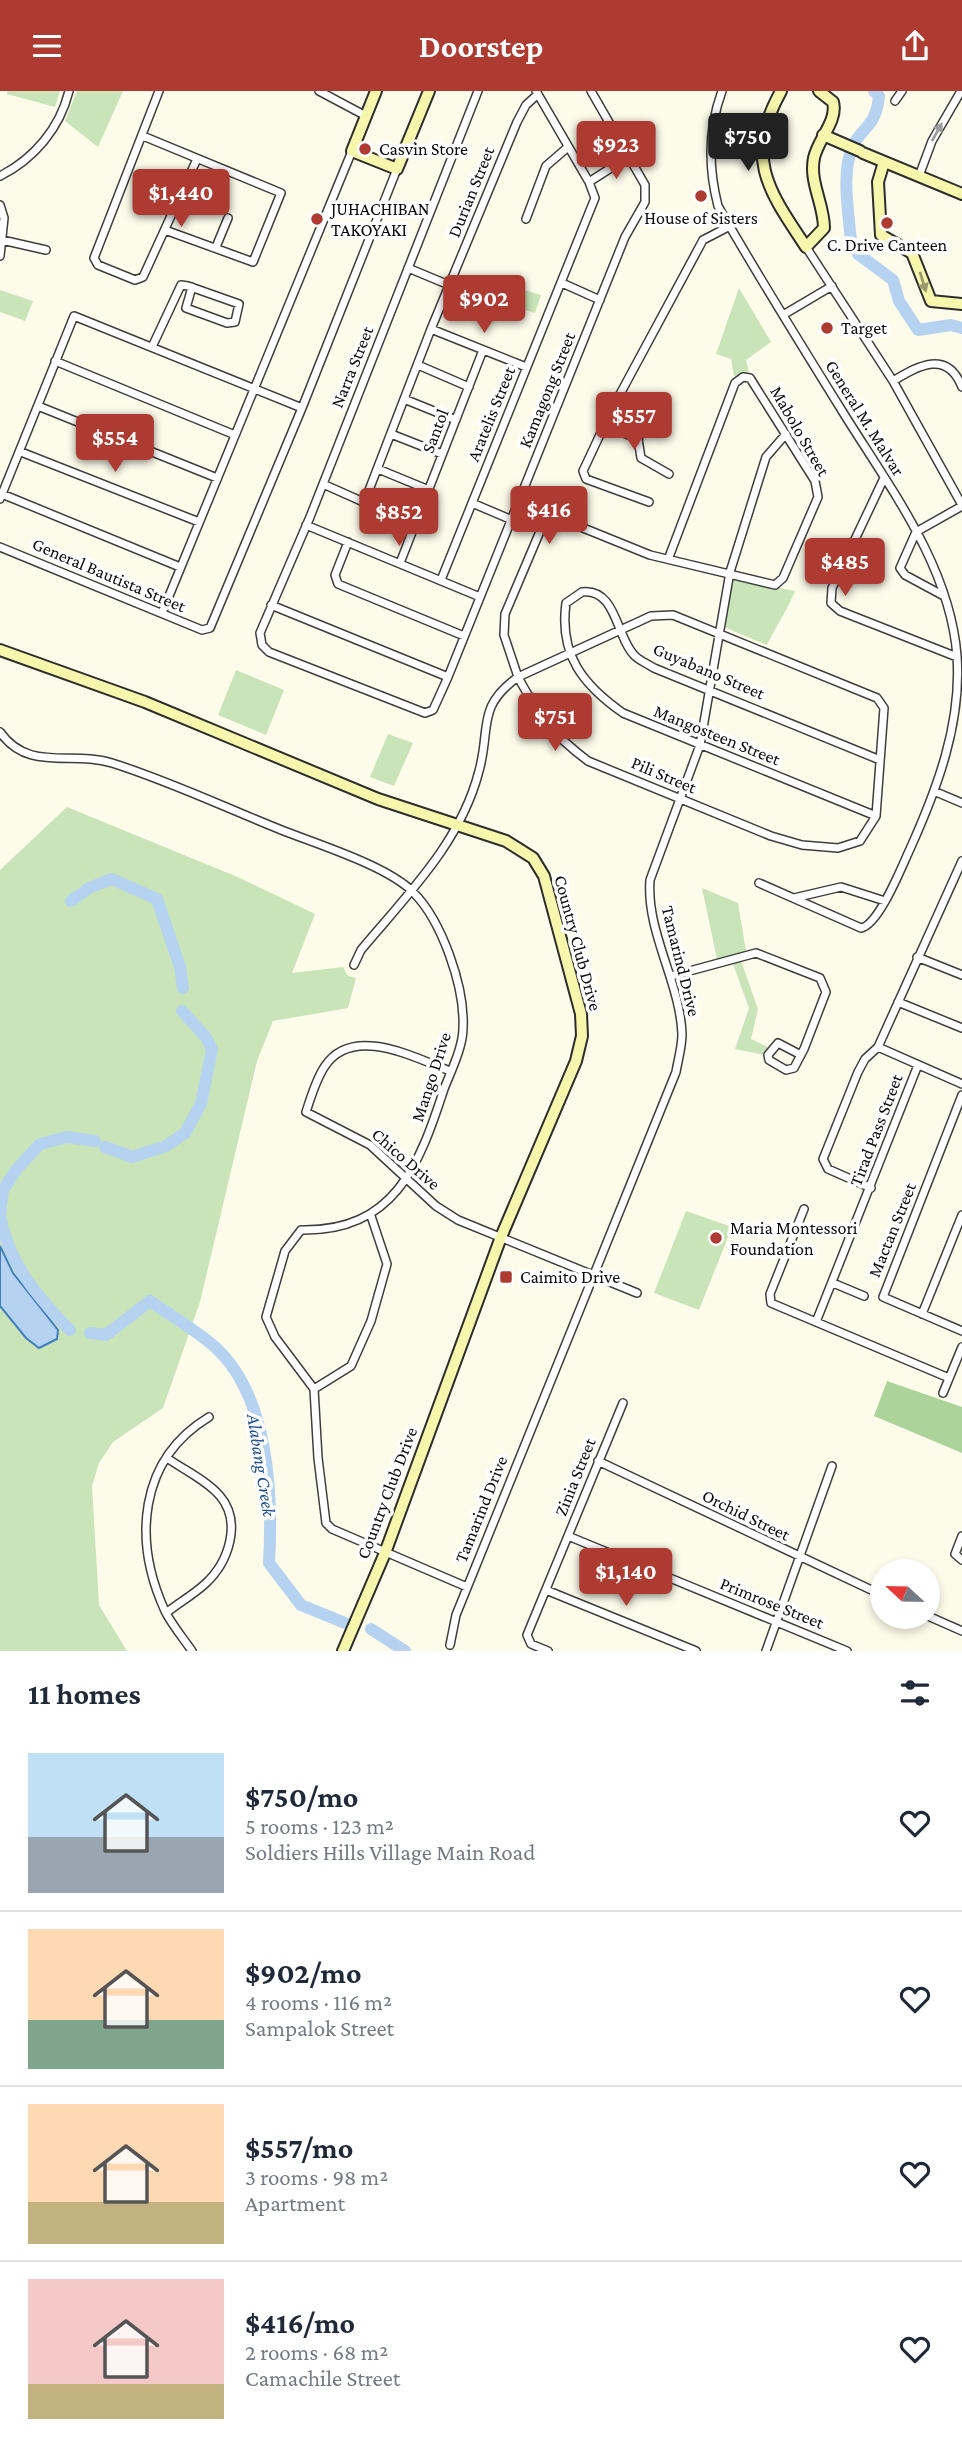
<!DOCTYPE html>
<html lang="en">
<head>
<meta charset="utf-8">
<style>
	:root { --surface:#fff; --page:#f2f2f3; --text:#1f2937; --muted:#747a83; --line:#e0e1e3; --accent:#ae3b31 }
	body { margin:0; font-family:"Crimson Pro",serif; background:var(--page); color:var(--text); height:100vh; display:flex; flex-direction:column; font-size:26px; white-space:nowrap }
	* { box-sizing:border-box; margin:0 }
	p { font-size:23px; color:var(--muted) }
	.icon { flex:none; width:38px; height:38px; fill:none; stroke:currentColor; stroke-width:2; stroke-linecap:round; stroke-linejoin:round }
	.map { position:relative; height:1560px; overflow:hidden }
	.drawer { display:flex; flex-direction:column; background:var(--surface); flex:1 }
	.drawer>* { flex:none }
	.needle { width:46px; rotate:292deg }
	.controls { position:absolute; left:870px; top:1468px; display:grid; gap:14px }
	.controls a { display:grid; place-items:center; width:70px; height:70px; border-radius:50%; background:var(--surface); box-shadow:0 4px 10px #0003; font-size:35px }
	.price { position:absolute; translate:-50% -60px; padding:0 16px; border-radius:7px; background:var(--accent); color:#fff; font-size:23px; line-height:46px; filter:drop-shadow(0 2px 4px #0008) }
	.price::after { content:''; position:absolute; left:50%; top:42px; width:21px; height:16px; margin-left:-10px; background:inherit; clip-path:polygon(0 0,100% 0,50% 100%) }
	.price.selected { background:#222; color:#fff }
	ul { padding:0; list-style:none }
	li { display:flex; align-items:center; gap:21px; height:175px; padding:0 28px }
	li+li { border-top:2px solid var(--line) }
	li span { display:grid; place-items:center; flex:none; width:196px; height:140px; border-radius:0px; color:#555 }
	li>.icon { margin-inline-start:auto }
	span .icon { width:84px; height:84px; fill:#fffc; stroke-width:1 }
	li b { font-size:30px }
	h2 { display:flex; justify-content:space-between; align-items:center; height:84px; padding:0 28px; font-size:30px }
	header { display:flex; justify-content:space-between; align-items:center; height:91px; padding:0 28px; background:var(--accent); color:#fff; font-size:32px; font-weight:700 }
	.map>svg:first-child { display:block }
	.green { fill:#c9e4b8 }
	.forest { fill:#acd399 }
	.water { fill:#b5d2f0; stroke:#427ec0; stroke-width:2 }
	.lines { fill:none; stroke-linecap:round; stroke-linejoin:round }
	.river { stroke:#b5d2f0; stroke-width:12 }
	.street-casing { stroke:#3e3e3e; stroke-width:10 }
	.secondary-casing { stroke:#2d2d2d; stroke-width:14 }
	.street { stroke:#fff; stroke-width:7 }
	.secondary { stroke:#f6f7ac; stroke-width:10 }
	.oneway { fill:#9d9d9d }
	.oneway2 { fill:#98996c }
	.poi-dot { fill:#ae3b31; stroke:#fff; stroke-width:2.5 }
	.labels { text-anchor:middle; stroke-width:7; stroke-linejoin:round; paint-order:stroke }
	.poi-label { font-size:18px; fill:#0b0b0b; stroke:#fff; text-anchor:start }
	.street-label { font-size:18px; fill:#0b0b0b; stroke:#fff }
	.water-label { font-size:19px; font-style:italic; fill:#215190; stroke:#fff }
</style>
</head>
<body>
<header><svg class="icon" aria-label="menu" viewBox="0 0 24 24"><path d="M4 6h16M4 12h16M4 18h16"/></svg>Doorstep<svg class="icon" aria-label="share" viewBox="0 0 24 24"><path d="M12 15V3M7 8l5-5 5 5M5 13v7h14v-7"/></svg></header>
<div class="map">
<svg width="962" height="1560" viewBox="0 0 962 1560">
	<rect width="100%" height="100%" fill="#fdfceb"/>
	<path class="green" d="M 7,0 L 60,0 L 55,16 L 7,3 Z
		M 77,0 L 123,0 L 98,56 L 65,30 Z
		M 508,194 L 541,204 L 535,222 L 502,212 Z
		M 739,197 L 771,251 L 746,269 L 749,281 L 734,285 L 731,268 L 716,263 Z
		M 0,199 L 33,210 L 25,230 L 0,221 Z
		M 733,488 L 795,500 C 787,520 776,535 767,554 L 724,536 Z
		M 236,579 L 284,599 L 266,644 L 218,624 Z
		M 388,643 L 413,652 L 394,695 L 370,686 Z
		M 67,716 L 240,787 L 315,823 L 292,882 L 343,876 L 348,885 L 356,887 L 348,917 L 273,930 L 257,970 L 200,1211 L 163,1317 L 113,1351 L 99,1372 L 92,1395 L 99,1514 L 127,1560 L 0,1560 L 0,779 Z
		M 702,797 L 738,812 L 746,860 L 717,868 Z
		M 741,870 L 758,918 L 751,948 L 768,956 L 764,964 L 735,958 L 749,917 L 733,873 Z
		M 686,1120 L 732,1136 L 699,1219 L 654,1202 Z"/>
	<path class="forest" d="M 887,1290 L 962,1316 L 962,1362 L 874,1325 Z"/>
	<path class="water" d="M 0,1155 L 13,1182 L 58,1239 L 57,1248 L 39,1257 L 26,1247 L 0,1215 Z"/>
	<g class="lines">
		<path class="river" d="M 874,0 L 879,5 C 876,38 861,35 852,57 C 841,84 849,123 851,151 L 858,163 L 893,189 L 899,210 L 918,239 L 951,234 L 962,237
			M 71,810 L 89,797 L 112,788 L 157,808 L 180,876 L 183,897
			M 105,1056 L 132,1066 L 166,1055 L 185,1042 L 201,1013 L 212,958 L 205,945 L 182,920
			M 0,1122 L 3,1099 L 16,1079 L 40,1053 L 67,1046 L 95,1050
			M 0,1124 C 7,1170 38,1207 70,1239
			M 90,1242 L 106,1244 L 150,1210 C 171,1225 196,1239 215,1256 C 269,1305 273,1404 269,1472 L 301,1514 L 345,1532
			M 371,1538 L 405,1560"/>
		<defs>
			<path id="street" d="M 159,0 L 94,167 L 98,174 L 135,189 L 143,186 L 197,68
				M 319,0 L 366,25
				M 478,0 L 310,426 L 260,542 L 262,554 L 269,561 L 425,622 L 433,619 L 448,586 L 625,146 L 645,111 L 645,94 L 591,0
				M 722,0 C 708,38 708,76 718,115 C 758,185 801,254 844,323 C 890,397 950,475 957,565 C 962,632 937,698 910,758 C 902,775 879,834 861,837 L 759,792
				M 895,10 L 902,0
				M 143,45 L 281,102 L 253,171 L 165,139
				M 0,85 C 34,68 60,37 69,0
				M 919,85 L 932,50 L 961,0
				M 589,91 L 628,66
				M 0,114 L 4,127 L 0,165
				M 526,128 L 546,75 L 568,56
				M 2,149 L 46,159
				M 216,156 L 228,127
				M 806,156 L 893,290 L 962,414
				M 408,177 L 449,194
				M 562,192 L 600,209
				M 783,224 L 832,195
				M 431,238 L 526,276
				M 152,256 L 181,194 L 188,195 L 239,213 L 235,231 L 227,232 L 186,217 L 192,196
				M 55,270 L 235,344
				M 418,274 L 469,296
				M 893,290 C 918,275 947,258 962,296
				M 404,308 L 456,329
				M 38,315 L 217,387
				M 604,334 L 638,348 L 645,332
				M 391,343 L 442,363
				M 638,348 L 641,367 L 669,383
				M 21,361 L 199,431
				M 378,378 L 429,399
				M 884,387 L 832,497 L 831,512 L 840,520 L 957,566
				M 323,393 L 415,434
				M 2,403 L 180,476
				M 0,408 L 74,225 L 302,317
				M 649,411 L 586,388 L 583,380 L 612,318 L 703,149 L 730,135
				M 364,412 L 431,238 L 517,31 L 526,14 L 538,3
				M 472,412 L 512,429
				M 306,434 L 480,506
				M 348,451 L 335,484 L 338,493 L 464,545
				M 0,456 L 202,539 L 210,537 L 302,317 L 397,78
				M 400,472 L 483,259
				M 441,489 L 595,107 L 589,91 L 536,0
				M 944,505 L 905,484 L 900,477 L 916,441 L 962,415
				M 271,514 L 448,586
				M 162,522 L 352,60
				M 673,524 L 877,607 L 884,617 L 876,725 L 860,750 L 838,757 L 802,754 L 771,745 L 588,670 C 552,643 539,625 518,586 L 651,525 Z
				M 0,641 C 29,682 72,659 112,672 C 169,690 224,716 279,738 C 316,753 386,774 413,801 C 442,830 465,896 463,937 C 463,956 451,980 444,998 C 419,1075 394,1141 301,1139 L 285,1160 L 266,1226 L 275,1246 L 314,1298 L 318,1367 L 326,1432 L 332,1438 L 467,1496
				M 936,701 L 962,712
				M 876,725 L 623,622 C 583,594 559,564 566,512 L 582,501 C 617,497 616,547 635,565 C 640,570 648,573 654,577 L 880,669
				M 794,807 L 841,796 L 885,810
				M 917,866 L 962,884
				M 354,874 L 361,859 C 407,804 461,751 479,680 C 491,637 476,616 518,586 L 504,544 L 505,523 L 544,431 L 561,428 L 650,464 L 775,494 L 783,487 L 818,406 L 815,390 L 750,287 L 743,286 L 735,292 L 669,466
				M 671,885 L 756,862 L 820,887 L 826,901 L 804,958 L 794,977 L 786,979 L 769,969 L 768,964 L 778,952 L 801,964
				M 898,911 L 962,937
				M 878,956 L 962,993
				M 450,980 C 415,967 353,933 325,975 C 316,988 311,1006 306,1021 L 370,1054 L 436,1115 L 458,1129 L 637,1202
				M 962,1004 L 883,1206 L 962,1240
				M 871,1097 L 828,1078 L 823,1068 L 858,981 L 865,968 L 878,956 L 962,770
				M 804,1118 L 770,1203 L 771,1212 L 949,1287
				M 833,1192 L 864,1205
				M 922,1223 L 962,1124
				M 816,1231 L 918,974
				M 314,1298 L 351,1275 L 371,1230 L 387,1173 L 371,1125
				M 943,1302 L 962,1256
				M 598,1370 L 882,1504
				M 568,1445 L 847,1560
				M 962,1445 L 955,1463 L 962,1469
				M 546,1499 L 696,1560
				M 166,1522 C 179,1512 194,1503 205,1493 C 229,1471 242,1431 220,1405 C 206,1389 184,1379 167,1367
				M 928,1525 L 962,1540
				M 450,1554 L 456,1524 L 676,981 C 678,969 682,956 682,943 C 680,891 646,841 650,789 L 700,654 L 730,481 L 766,366 L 786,343
				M 192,1560 C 183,1547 172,1534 165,1520 C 133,1450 138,1369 209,1326
				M 548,1560 L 531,1553 L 527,1544 L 623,1312
				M 766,1560 L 832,1375"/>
			<path id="secondary" d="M 376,0 L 352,60 L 397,78 L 429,0
				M 781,0 C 744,67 768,99 806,156 L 824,137 C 824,113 809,91 814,67 C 818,48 838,30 833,11 L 819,0
				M 823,44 L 860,60
				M 863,62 L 962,103
				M 884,71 L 878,91 L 881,144 L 912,162 L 931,210 L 962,213
				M 0,559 L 145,611 L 378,708 L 506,750 L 533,767 L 544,785 L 581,923 L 582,945 L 576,970 L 501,1146 L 385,1462 L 343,1560"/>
		</defs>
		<use href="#street" class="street-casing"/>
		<use href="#secondary" class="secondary-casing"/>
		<use href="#street" class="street"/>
		<use href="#secondary" class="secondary"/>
	</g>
	<defs><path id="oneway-solid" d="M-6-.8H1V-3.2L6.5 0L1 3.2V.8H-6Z" transform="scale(1.75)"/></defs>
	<use class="oneway" href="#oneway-solid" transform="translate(937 41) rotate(-61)"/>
	<use class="oneway2" href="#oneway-solid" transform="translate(923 191) rotate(73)"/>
	<g class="poi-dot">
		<circle cx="365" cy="58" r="7"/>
		<circle cx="701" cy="105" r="7"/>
		<circle cx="317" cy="128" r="7"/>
		<circle cx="887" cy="132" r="7"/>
		<circle cx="827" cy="237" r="7"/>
		<circle cx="716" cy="1147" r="7"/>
		<rect x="499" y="1179" width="14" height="14" rx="3.5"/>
	</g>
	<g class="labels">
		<g class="poi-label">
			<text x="379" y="64">Casvin Store</text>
			<text x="331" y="124">JUHACHIBAN<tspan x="331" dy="21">TAKOYAKI</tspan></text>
			<text x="701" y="133" text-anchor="middle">House of Sisters</text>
			<text x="887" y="160" text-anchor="middle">C. Drive Canteen</text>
			<text x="841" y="243">Target</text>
			<text x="730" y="1143">Maria Montessori<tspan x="730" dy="21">Foundation</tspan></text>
			<text x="520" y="1192">Caimito Drive</text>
		</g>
		<g class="street-label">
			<text transform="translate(471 101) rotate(-68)" y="6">Durian Street</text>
			<text transform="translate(352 276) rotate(-68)" y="6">Narra Street</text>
			<text transform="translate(547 299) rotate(-68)" y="6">Kamagong Street</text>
			<text transform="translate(491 323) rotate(-68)" y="6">Aratelis Street</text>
			<text transform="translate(865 327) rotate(58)" y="6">General M. Malvar</text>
			<text transform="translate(435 340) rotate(-69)" y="6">Santol</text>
			<text transform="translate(800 340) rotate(60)" y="6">Mabolo Street</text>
			<text transform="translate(109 484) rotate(23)" y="6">General Bautista Street</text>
			<text transform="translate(709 580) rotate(23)" y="6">Guyabano Street</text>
			<text transform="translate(717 644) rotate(22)" y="6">Mangosteen Street</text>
			<text transform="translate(664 684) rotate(23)" y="6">Pili Street</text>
			<text transform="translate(578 852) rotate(75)" y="6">Country Club Drive</text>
			<text transform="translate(681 870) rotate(76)" y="6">Tamarind Drive</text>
			<text transform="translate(431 986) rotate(-72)" y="6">Mango Drive</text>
			<text transform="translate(876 1039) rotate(-69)" y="6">Tirad Pass Street</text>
			<text transform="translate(406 1068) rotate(41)" y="6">Chico Drive</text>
			<text transform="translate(892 1139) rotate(-68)" y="6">Mactan Street</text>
			<text transform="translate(575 1386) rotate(-68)" y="6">Zinia Street</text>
			<text transform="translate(387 1402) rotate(-69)" y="6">Country Club Drive</text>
			<text transform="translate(481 1418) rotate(-68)" y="6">Tamarind Drive</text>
			<text transform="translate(746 1424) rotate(26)" y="6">Orchid Street</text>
			<text transform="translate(772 1512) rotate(22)" y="6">Primrose Street</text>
		</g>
		<g class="water-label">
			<text transform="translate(262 1374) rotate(81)" y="7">Alabang Creek</text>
		</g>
	</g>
</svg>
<div class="controls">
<a><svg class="needle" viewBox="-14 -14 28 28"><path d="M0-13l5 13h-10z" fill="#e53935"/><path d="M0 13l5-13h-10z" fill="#747a83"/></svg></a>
</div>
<b class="price selected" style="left:748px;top:82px">$750</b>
<b class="price" style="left:616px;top:90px">$923</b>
<b class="price" style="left:181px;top:138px">$1,440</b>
<b class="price" style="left:484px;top:244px">$902</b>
<b class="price" style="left:634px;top:361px">$557</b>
<b class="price" style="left:115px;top:383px">$554</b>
<b class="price" style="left:549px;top:455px">$416</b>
<b class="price" style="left:399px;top:457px">$852</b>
<b class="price" style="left:845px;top:507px">$485</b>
<b class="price" style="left:555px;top:662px">$751</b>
<b class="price" style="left:626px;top:1517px">$1,140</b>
</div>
<section class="drawer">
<h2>11 homes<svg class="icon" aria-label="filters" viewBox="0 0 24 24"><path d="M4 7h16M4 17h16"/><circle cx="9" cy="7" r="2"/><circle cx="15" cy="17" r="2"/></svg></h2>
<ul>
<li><span style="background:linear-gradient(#bfe0f5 60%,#9aa5b1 0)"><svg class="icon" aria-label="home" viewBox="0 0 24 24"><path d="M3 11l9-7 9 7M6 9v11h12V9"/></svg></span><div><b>$750/mo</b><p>5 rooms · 123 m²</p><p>Soldiers Hills Village Main Road</p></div><svg class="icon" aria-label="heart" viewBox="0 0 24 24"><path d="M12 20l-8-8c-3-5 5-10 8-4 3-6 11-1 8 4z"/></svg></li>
<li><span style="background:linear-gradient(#ffd9b3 65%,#7fa58c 0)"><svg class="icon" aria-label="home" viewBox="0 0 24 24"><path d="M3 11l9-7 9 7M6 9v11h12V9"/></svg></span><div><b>$902/mo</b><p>4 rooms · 116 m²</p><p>Sampalok Street</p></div><svg class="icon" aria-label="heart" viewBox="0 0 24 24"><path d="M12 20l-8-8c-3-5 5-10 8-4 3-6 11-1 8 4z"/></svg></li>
<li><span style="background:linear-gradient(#ffd9b3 70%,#c2b280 0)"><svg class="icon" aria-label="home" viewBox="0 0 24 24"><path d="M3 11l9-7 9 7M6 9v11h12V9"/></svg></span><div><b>$557/mo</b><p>3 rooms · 98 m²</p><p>Apartment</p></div><svg class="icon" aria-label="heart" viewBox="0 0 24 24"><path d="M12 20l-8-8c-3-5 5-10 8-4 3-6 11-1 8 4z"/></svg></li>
<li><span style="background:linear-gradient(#f6c9c9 75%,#c2b280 0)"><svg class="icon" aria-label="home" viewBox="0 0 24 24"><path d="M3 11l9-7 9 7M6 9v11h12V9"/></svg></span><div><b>$416/mo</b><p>2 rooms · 68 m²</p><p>Camachile Street</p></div><svg class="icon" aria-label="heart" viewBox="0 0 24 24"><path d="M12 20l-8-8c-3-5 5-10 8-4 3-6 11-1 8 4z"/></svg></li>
</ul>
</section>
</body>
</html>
